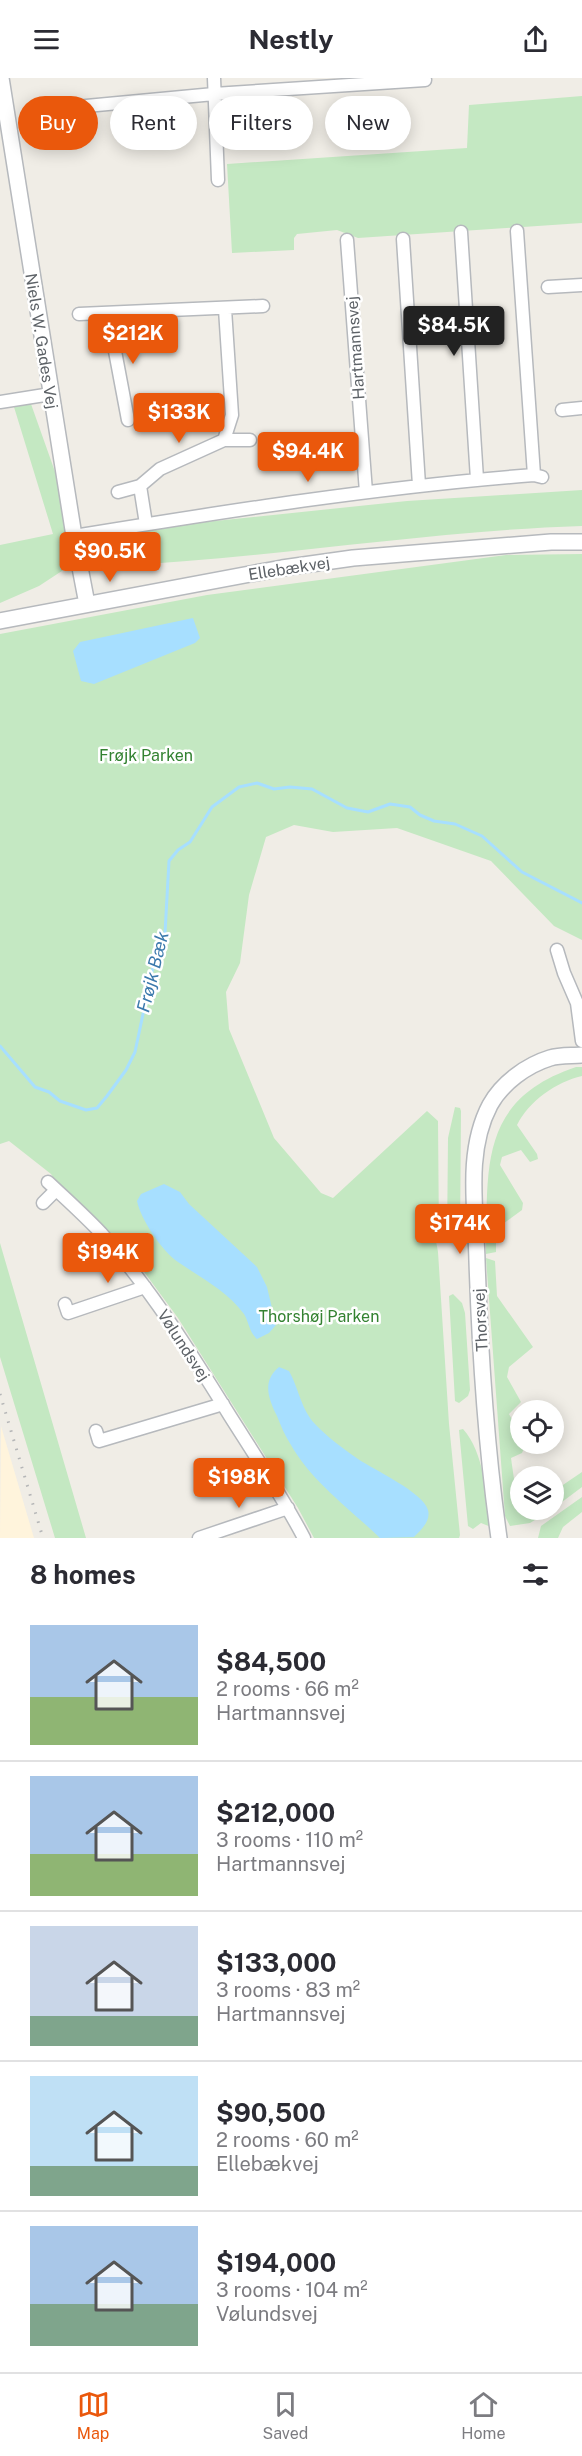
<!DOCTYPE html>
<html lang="en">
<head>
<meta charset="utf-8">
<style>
	:root { --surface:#fff; --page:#f2f2f3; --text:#2b2b33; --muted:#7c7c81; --line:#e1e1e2; --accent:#ea580c }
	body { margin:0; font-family:"Public Sans",sans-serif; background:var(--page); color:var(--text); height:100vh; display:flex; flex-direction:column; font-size:22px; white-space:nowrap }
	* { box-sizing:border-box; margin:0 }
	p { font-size:20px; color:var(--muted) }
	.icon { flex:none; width:33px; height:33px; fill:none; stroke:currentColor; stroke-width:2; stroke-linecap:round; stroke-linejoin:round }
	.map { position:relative; height:1460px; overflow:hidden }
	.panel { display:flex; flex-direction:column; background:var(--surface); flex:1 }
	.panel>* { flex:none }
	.hud { position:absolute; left:18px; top:18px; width:546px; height:54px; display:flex; gap:12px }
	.buttons { position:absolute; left:510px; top:1322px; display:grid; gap:12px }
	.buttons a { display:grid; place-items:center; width:54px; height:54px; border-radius:50%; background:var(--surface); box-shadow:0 3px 15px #0003; font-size:30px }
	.price { position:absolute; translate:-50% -51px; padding:0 14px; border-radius:6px; background:var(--accent); color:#fff; font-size:20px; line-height:39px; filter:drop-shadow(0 2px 3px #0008) }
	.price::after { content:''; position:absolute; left:50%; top:36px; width:18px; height:14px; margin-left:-9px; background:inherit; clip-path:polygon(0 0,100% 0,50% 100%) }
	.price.current { background:#222; color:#fff }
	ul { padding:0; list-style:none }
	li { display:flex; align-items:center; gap:18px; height:150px; padding:0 30px }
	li+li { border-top:2px solid var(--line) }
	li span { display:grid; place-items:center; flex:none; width:168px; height:120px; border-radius:0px; color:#555 }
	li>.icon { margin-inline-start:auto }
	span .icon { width:72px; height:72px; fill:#fffc; stroke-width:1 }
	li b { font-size:26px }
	h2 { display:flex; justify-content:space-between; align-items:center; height:72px; padding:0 30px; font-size:26px }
	.pill { padding:0 21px; border-radius:27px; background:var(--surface); box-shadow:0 3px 15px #0003; font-size:21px; line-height:54px }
	.pill.current { background:var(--accent); color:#fff }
	header { display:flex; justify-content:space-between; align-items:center; height:78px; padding:0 30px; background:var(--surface); font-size:27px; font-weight:700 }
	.tab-bar { display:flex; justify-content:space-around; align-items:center; height:84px; border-top:2px solid var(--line); background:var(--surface); font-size:16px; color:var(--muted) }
	.tab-bar a { display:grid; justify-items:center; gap:3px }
	.tab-bar .current { color:var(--accent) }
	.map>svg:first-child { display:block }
	.commercial { fill:#fff4dc }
	.green { fill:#c4e8c2 }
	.water { fill:#a7dfff }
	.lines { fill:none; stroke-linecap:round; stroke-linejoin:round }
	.stream { stroke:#a7dfff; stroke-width:3 }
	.minor-casing { stroke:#b6b9bd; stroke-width:15 }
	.tertiary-casing { stroke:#b6b9bd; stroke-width:18 }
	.minor { stroke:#fff; stroke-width:12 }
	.tertiary { stroke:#fff; stroke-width:15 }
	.rail { stroke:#b5b6b7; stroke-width:3; stroke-dasharray:1.5 8; stroke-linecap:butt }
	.labels { text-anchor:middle; stroke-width:5; stroke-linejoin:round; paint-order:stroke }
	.street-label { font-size:16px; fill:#5d6267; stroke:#fff }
	.park-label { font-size:16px; fill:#338231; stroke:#fff }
	.water-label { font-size:18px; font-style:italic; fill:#3c7aad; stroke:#fff }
</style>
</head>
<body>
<header><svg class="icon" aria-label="menu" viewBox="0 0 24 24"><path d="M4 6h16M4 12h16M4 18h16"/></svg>Nestly<svg class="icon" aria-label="share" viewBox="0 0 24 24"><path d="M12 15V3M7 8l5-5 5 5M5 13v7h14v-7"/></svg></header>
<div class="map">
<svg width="582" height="1460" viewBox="0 0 582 1460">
	<rect width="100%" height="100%" fill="#f0ede6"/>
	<path class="commercial" d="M 1,1347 L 1,1348 L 34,1460 L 0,1460 Z"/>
	<path class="green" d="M 582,18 L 582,145 L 358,160 L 337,152 L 297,156 L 294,160 L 294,172 L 232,175 L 227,86 L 467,70 L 469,27 Z
		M 31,326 L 59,405 L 71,487 L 39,508 L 0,525 L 0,467 L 53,456 L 14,329 Z
		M 582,412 L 582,448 C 424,453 268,481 111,488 L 106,483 L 105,476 L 113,461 L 167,448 L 407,423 Z
		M 582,476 L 582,862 L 554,848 L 491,783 L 397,750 L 333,754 L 294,747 L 266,759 L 249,817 L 240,885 L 226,914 L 229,951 L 274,1060 L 321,1115 L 333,1120 L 427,1033 L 438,1043 L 439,1161 L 436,1163 L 438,1174 L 449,1346 L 460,1457 L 459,1460 L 314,1460 L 298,1430 L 178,1240 L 139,1187 L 104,1148 L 57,1105 L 51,1096 L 9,1063 L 0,1066 L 0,556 L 207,517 L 506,477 Z
		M 576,989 L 582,989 L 582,998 C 556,1004 529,1023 517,1047 L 537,1076 L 538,1081 L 530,1084 L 521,1072 L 502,1079 L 500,1087 L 523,1125 L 522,1132 L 496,1151 L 496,1174 L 486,1176 C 488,1090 478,1022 576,989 Z
		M 455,1029 L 460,1030 L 461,1033 L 460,1160 L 456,1164 L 447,1163 L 448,1060 Z
		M 0,1165 L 86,1460 L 55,1460 L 0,1279 Z
		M 486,1180 L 495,1183 L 497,1218 L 533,1269 L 509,1289 L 507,1299 L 521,1324 L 509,1336 L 520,1356 L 520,1365 L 526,1365 L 522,1375 L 511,1380 L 518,1429 L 553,1431 L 530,1445 L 510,1448 L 505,1438 Z
		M 453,1216 L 462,1225 L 465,1235 L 470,1312 L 468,1318 L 459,1325 L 455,1323 L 449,1218 Z
		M 463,1351 C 484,1374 487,1419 491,1449 L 481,1445 L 473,1451 L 468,1448 L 459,1352 Z
		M 582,1394 L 582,1409 L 554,1430 L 554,1413 Z
		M 582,1419 L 582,1434 L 563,1449 L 558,1460 L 538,1460 L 541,1448 Z"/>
	<path class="water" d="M 193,540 L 200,560 L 195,565 L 94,606 L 81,603 L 73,573 L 80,564 Z
		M 164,1106 L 180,1114 L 189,1126 L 257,1189 L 267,1209 L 276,1247 L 269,1255 L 257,1261 C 249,1254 249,1244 244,1236 C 227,1213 201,1200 178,1184 C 162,1173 141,1142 137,1123 L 141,1116 Z
		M 279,1289 L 289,1293 C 299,1311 301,1331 315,1346 C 327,1359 344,1371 358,1381 C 374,1392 423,1414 428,1432 C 431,1443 421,1452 414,1459 L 380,1460 C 350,1431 311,1403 291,1367 C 285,1358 281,1348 277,1338 C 268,1320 262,1303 279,1289 Z"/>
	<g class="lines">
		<path class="stream" d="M 0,968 L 35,1009 L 49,1014 L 60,1023 L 86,1032 L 97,1030 L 107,1018 L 126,992 L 135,974 L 154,884 L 165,855 L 169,783 L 178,772 L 190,764 L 212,729 L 239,709 L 257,705 L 274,711 L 290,709 L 312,711 L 347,730 L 368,734 L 390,726 L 410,729 L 420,737 L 434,743 L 455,746 L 482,758 L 522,794 L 582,825"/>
		<defs>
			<path id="minor" d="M 214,0 L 218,102
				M 65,30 L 214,16 L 425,2
				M 517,153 L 534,397
				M 461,154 L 477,401
				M 403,161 L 419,407
				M 347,162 L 366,414
				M 548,209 L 582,207
				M 79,236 L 263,228
				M 108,236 L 128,342
				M 0,324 L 51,316
				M 562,332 L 582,330
				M 224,362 L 232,337 L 225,231
				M 140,408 L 146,446
				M 118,414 L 140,408 L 160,391 L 224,362 L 250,362
				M 74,458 C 227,433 379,409 534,397 L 542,399
				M 557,872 L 564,895 L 577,925 L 582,963
				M 48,1104 C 66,1121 84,1137 101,1155 C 151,1211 191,1275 230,1338 C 256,1379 282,1418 304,1460
				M 43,1125 L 56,1112
				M 65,1226 L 68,1235 L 145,1209
				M 96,1353 L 99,1363 L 223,1326
				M 199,1460 L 288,1430"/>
			<path id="tertiary" d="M 1,0 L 74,458 L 87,526
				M 0,543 L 282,490 L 353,480 L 551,464 L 582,464
				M 499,1460 C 486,1368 480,1276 477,1183 C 476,1132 465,1074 490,1027 C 502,1005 527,987 550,980 C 560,977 572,978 582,977"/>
		</defs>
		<use href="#minor" class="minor-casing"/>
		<use href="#tertiary" class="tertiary-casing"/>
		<use href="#minor" class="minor"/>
		<use href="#tertiary" class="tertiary"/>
		<path class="rail" d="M 0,1316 L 43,1460"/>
	</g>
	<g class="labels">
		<g class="street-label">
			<text transform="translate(42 263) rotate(81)" y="6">Niels W. Gades Vej</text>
			<text transform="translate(355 270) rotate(-94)" y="6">Hartmannsvej</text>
			<text transform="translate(289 490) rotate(-9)" y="6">Ellebækvej</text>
			<text transform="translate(480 1242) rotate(-93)" y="6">Thorsvej</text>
			<text transform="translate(184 1267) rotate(57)" y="6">Vølundsvej</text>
		</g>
		<g class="park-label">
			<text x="146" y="683">Frøjk Parken</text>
			<text x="319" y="1244">Thorshøj Parken</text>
		</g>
		<g class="water-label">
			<text transform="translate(153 894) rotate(-76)" y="6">Frøjk Bæk</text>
		</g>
	</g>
</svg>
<div class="buttons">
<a><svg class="icon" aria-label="locate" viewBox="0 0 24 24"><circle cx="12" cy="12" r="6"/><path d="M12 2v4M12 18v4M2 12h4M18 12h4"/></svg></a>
<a><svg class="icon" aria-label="layers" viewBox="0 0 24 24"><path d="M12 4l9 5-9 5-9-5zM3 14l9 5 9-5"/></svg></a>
</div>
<b class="price current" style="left:454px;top:279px">$84.5K</b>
<b class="price" style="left:133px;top:287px">$212K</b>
<b class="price" style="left:179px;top:366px">$133K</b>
<b class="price" style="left:308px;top:405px">$94.4K</b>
<b class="price" style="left:110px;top:505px">$90.5K</b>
<b class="price" style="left:460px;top:1177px">$174K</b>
<b class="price" style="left:108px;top:1206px">$194K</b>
<b class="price" style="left:239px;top:1431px">$198K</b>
<div class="hud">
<a class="pill current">Buy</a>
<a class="pill">Rent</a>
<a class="pill">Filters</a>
<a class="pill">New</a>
</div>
</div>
<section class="panel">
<h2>8 homes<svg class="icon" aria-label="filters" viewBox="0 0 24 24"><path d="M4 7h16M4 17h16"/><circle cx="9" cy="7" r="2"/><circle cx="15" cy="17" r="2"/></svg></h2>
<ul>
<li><span style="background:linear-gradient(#a9c7e8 60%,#8fb573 0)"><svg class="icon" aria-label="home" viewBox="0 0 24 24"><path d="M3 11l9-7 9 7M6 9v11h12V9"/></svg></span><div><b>$84,500</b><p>2 rooms · 66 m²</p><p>Hartmannsvej</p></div></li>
<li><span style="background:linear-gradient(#a9c7e8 65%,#8fb573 0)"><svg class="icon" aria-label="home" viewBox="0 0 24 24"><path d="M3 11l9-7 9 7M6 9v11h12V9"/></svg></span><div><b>$212,000</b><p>3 rooms · 110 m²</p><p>Hartmannsvej</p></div></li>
<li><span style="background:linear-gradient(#c9d6e8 75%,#7fa58c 0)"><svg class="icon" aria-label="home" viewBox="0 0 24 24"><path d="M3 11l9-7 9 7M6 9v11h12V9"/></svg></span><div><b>$133,000</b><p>3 rooms · 83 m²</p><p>Hartmannsvej</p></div></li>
<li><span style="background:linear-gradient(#bfe0f5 75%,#7fa58c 0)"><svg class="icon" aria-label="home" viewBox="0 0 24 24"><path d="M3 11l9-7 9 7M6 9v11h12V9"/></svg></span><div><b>$90,500</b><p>2 rooms · 60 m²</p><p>Ellebækvej</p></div></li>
<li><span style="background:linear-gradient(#a9c7e8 65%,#7fa58c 0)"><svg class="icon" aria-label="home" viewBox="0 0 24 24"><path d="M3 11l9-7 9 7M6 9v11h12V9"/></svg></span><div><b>$194,000</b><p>3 rooms · 104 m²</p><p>Vølundsvej</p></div></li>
</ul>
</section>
<nav class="tab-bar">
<a class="current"><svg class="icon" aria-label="map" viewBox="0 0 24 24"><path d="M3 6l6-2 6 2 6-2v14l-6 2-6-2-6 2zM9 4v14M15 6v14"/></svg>Map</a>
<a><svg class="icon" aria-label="saved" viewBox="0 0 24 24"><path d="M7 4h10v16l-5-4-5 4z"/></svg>Saved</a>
<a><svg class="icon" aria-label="home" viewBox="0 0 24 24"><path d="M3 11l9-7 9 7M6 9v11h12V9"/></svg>Home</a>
</nav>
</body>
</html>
